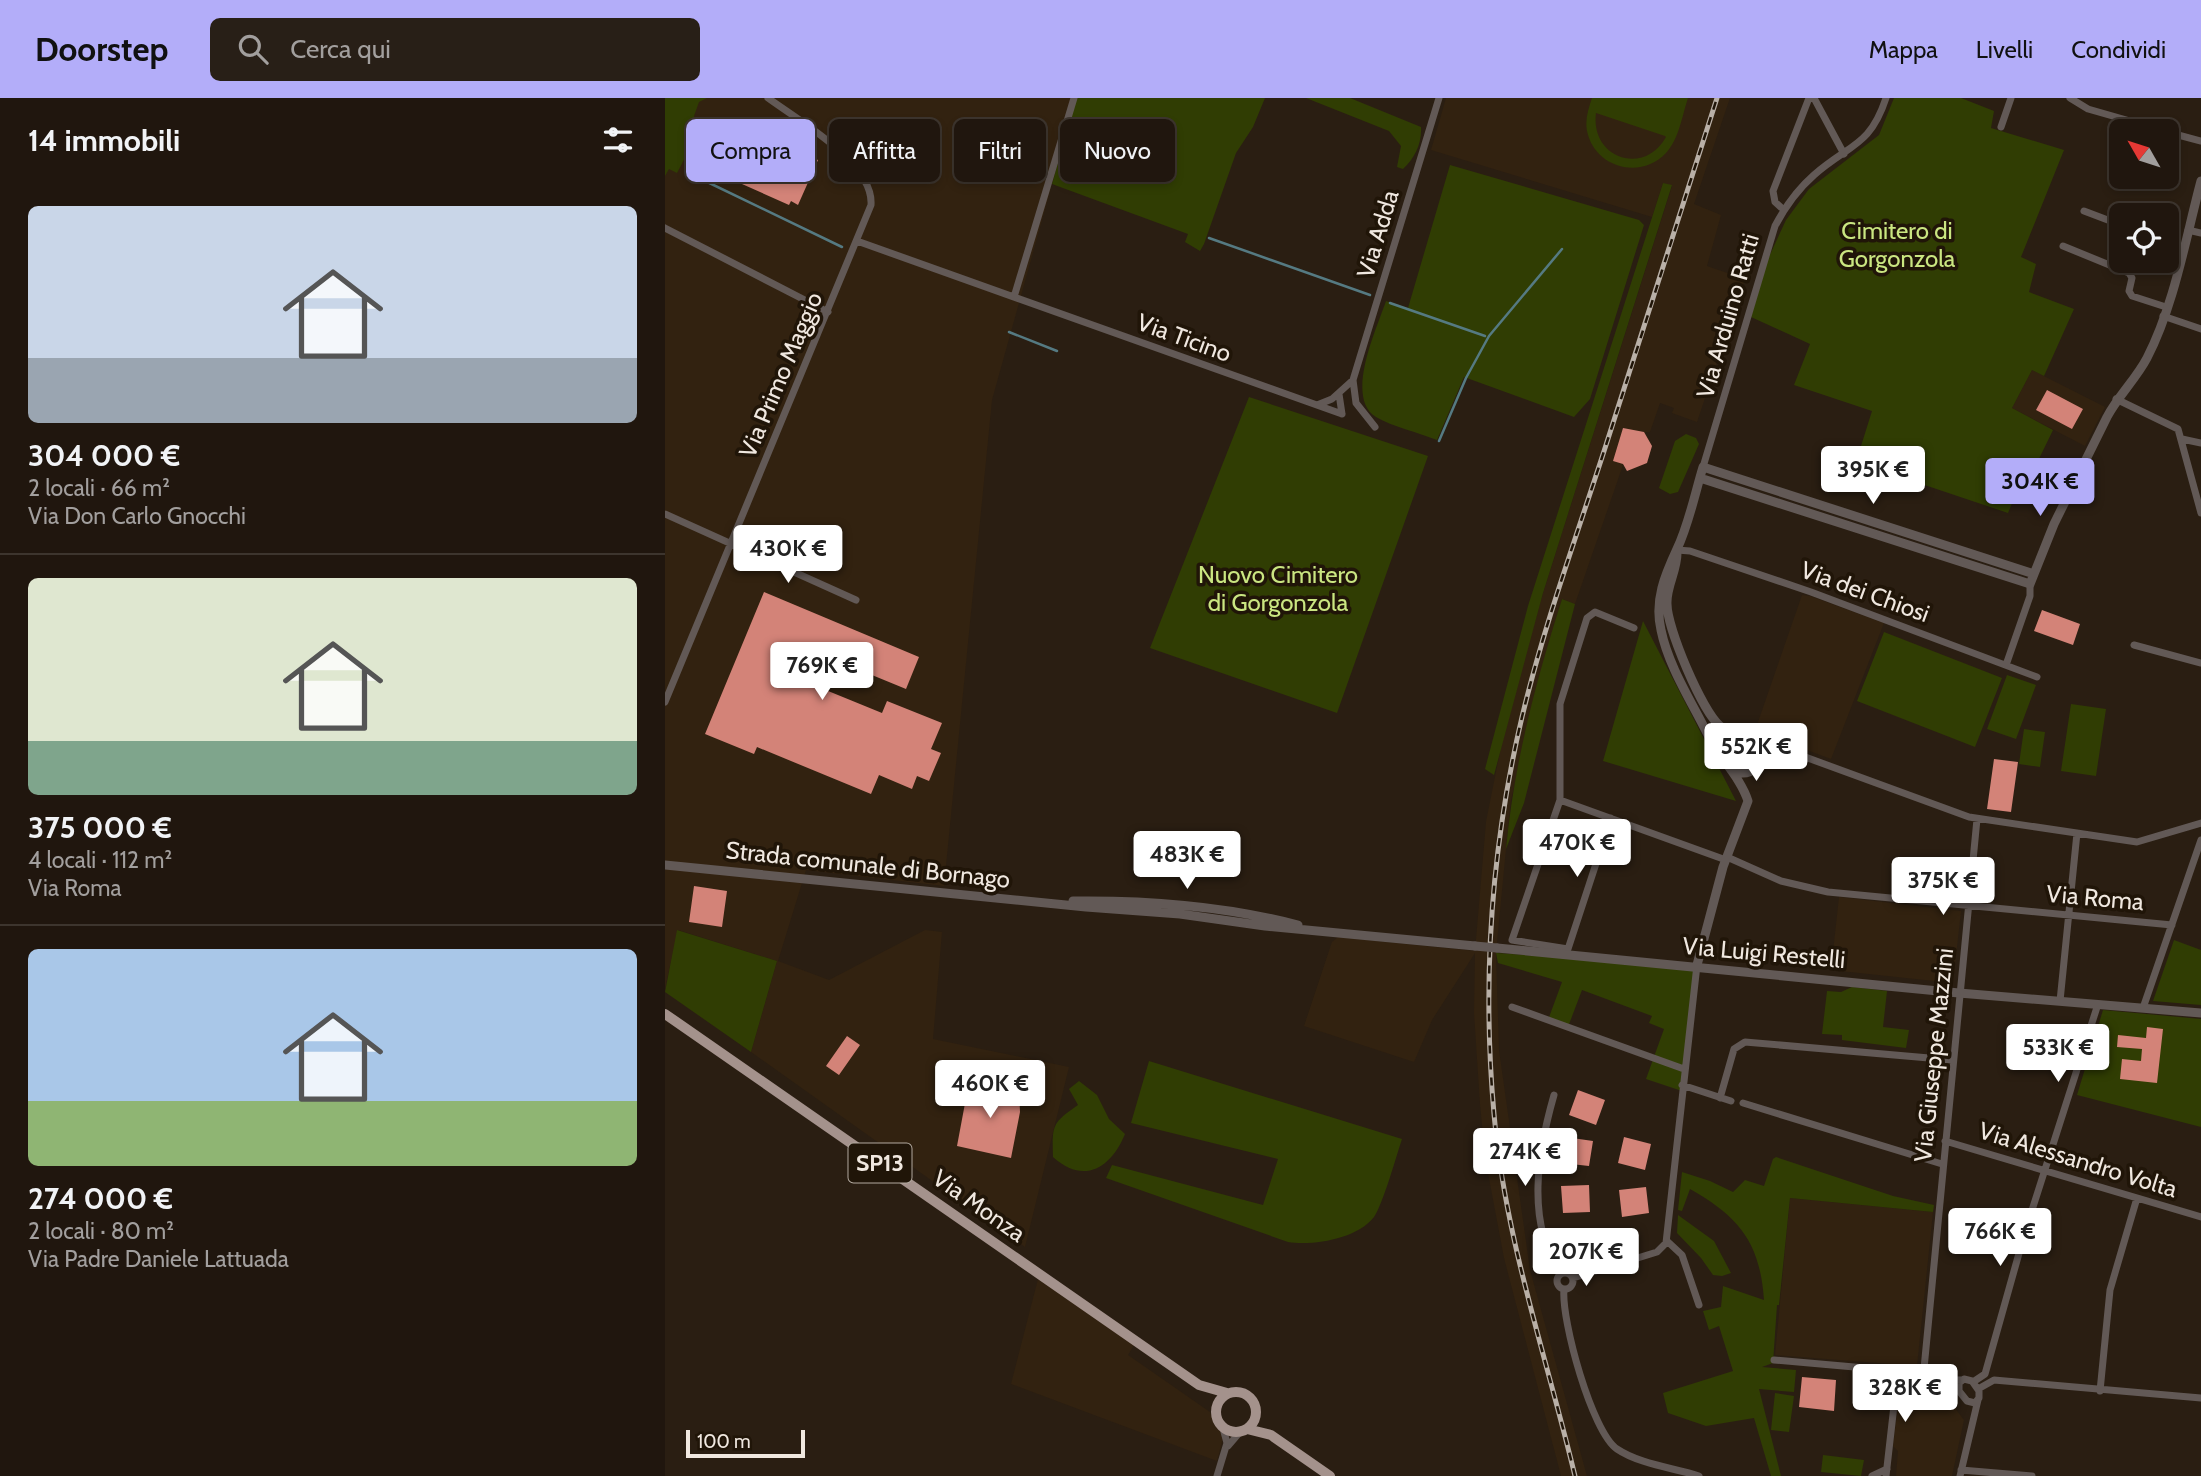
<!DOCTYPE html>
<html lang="it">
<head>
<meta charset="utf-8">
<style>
	:root { --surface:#20160e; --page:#281f17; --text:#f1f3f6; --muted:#a29f9e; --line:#3d352e; --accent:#b3adf9 }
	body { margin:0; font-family:Cabin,sans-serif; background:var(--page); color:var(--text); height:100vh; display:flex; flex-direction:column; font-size:26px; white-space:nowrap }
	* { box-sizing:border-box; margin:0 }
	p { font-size:23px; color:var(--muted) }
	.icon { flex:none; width:38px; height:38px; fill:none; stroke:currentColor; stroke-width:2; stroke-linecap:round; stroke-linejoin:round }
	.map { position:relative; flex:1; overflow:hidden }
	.details { display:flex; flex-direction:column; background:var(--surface); width:665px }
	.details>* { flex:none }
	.hud { position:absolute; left:21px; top:21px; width:665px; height:63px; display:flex; gap:14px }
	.needle { width:46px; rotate:309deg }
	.buttons { position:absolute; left:1444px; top:21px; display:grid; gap:14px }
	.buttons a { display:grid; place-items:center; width:70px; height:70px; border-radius:10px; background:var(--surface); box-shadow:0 4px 10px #0003,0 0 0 2px var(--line); font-size:35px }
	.scale { position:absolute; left:21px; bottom:18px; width:119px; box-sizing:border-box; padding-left:7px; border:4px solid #f0e8e0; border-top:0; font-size:19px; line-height:24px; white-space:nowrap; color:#f0e8e0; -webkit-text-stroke:5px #201508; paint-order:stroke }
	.price { position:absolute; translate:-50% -60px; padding:0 16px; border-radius:7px; background:#fff; color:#222; font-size:23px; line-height:46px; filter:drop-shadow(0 2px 4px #0008) }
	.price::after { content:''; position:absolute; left:50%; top:42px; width:21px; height:16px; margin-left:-10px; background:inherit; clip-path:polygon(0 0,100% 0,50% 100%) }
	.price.on { background:var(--accent); color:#111 }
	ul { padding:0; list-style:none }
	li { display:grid; align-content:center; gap:14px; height:371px; padding:0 28px }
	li+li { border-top:2px solid var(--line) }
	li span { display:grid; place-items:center; height:217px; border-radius:10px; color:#555 }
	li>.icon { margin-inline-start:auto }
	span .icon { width:126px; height:126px; fill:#fffc; stroke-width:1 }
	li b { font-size:30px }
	h2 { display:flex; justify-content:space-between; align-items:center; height:84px; padding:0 28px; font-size:30px }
	.chip { padding:0 24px; border-radius:10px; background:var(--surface); box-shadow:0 4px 10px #0003,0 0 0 2px var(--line); font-size:24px; line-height:63px }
	.chip.on { background:var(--accent); color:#111 }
	header { display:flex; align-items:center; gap:42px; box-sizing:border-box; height:98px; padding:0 35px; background:var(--accent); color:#111 }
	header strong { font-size:33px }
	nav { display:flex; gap:38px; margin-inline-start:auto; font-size:24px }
	.search { width:490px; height:63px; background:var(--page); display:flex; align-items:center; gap:18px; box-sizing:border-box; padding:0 24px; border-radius:10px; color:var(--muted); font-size:26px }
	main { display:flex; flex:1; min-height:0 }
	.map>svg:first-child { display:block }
	.built { fill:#322210 }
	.green { fill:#303d03; fill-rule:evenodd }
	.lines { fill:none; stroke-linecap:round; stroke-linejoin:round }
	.stream { stroke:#557a82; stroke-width:2.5 }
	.building { fill:#d38378 }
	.minor { stroke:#625956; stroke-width:7 }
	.tertiary { stroke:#625956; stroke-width:9 }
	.primary { stroke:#a4928c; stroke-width:10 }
	.rail-casing { stroke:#b9b0a7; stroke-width:5 }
	.rail { stroke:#201508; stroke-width:2.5; stroke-dasharray:8; stroke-linecap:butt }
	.tertiary-bridge { stroke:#625956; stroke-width:9 }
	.labels { text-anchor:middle; stroke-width:7; stroke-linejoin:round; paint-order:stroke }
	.shield { fill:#201508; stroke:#b2a99f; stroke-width:2 }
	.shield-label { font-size:23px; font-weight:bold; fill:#f0e8e0 }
	.park-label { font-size:24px; fill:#cae681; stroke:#201508 }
	.street-label { font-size:24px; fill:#f0e8e0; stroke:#201508 }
</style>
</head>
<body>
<header>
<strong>Doorstep</strong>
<div class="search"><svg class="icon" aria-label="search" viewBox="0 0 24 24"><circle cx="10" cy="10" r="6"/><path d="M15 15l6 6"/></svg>Cerca qui</div>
<nav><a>Mappa</a><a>Livelli</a><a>Condividi</a></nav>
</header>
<main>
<section class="details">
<h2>14 immobili<svg class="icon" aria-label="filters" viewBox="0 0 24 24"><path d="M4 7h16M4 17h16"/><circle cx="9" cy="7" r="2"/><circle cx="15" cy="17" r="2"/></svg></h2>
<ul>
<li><span style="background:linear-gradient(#c9d6e8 70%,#9aa5b1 0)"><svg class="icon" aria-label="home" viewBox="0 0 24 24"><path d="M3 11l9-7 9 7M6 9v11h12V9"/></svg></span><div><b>304 000 €</b><p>2 locali · 66 m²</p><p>Via Don Carlo Gnocchi</p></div></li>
<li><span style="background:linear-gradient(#dfe7d0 75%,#7fa58c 0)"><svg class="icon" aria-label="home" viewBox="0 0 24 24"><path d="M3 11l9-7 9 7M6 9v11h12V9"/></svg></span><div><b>375 000 €</b><p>4 locali · 112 m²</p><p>Via Roma</p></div></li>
<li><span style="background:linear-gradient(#a9c7e8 70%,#8fb573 0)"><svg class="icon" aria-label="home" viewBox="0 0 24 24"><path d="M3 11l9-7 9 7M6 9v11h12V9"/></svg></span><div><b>274 000 €</b><p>2 locali · 80 m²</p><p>Via Padre Daniele Lattuada</p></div></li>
</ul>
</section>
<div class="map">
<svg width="1536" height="1378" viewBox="0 0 1536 1378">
	<rect width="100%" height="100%" fill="#2a1e12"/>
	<path class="built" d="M 0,0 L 411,0 L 327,302 L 279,788 L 141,772 L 113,863 L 164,882 L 260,832 L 277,834 L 268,941 L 404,969 L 360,1149 L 86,954 L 112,863 L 13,832 L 0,891 Z
		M 781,0 L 1065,0 L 1029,106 L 1056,117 L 1042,168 L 1080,181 L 1032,324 L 1007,315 L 1009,310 L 995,305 L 985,334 L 980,334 L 987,348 L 982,365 L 966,372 L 958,367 L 910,506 L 897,501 L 846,702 L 841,751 L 831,855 L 834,952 L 865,1172 L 922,1378 L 896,1378 L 839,1160 L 820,1059 L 815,1006 L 809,915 L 810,855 L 767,922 L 749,964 L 639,928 L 667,844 L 673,839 L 810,853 L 821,724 L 841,624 L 878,495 L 1007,88 L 998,85 L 987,119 L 766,52 Z
		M 1367,272 L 1440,309 L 1420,348 L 1347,310 Z
		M 1137,497 L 1145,498 L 1219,525 L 1166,661 L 1099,636 L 1093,624 Z
		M 1174,799 L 1296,813 L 1288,885 L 1166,872 Z
		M 1125,1100 L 1268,1114 L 1252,1268 L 1110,1257 Z
		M 373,1181 L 469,1247 L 463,1257 L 545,1314 L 549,1327 L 559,1336 L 552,1363 L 346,1286 Z
		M 1242,1288 L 1276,1292 L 1299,1322 L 1287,1378 L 1231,1378 L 1233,1353 L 1228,1348 L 1235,1294 Z"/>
	<path class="green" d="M 0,0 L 42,0 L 34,4 L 29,18 L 33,35 L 12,75 L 4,71 L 0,78 Z
		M 411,0 L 600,0 L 588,29 L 571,55 L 539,146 L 535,153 L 520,144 L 523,136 L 387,86 Z
		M 641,0 L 685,0 L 756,29 C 757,45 750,60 738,71 L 732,69 L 736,48 L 724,33 Z
		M 927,0 L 1023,0 C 1017,18 1014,41 1001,55 C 977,81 933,71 923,37 C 919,24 923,12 927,0 ZM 931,15 L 1000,38 L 1001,39 C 979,79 925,60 931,15 Z
		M 1229,0 L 1296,0 L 1329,13 L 1326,30 L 1399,52 L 1356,159 L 1371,166 L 1364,194 L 1409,211 L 1379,278 L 1367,272 L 1347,310 L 1388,332 L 1355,400 L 1350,398 L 1343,415 L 1191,364 L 1207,313 L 1129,287 L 1145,246 L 1086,219 L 1103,161 L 1121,122 L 1144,91 L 1214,37 Z
		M 785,67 L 974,122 L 979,127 L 925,301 L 909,319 L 799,279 L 772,342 C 752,334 728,329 711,319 C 679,300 712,230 721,203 L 743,210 Z
		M 998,85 L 1007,87 L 878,495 L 829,677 L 820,671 L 863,508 Z
		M 584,299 L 763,358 L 672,615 L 485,550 Z
		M 1021,336 L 1031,340 L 1034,346 L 1013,394 L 1005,396 L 994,390 L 1010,343 Z
		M 897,501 L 910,506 L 859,705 L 841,751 C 849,665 871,583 897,501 Z
		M 978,523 L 1071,703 L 938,663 Z
		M 1219,534 L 1337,580 L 1310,649 L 1192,603 Z
		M 1342,577 L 1371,587 L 1351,641 L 1322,631 Z
		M 1406,606 L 1441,611 L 1431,678 L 1396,673 Z
		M 1359,631 L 1380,634 L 1375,669 L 1354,666 Z
		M 12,832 L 112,863 L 86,954 L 0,894 Z
		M 1509,842 L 1536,852 L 1536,907 L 1488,903 Z
		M 831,855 L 1033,869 L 1017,993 L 981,981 L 999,931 L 984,925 L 987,918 L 917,892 L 903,929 L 883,922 L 897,884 L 833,865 Z
		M 1187,889 L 1222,893 L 1218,929 L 1244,932 L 1241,950 L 1177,942 L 1177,937 L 1157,936 L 1162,893 L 1176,894 Z
		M 1438,912 L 1536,921 L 1536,1029 L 1412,997 Z
		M 484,963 L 737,1041 C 731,1059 718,1106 709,1119 C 692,1141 648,1148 623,1144 L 441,1080 L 447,1067 L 598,1107 L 613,1061 L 466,1025 Z
		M 414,983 L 432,997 L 444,1021 L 460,1036 C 446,1070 419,1087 388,1059 C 387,1027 387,1025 413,1007 L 404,991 Z
		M 1111,1059 L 1228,1098 L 1269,1107 L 1268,1114 L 1125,1100 L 1114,1207 L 1112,1207 L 1108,1265 L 1097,1269 L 1131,1272 L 1129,1294 L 1094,1291 L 1116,1378 L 1106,1378 L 1089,1320 L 1041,1328 L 1003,1315 L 998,1295 L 1068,1273 L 1054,1228 L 1044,1232 L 1038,1213 L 1056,1209 L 1058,1188 L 1099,1202 C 1095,1144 1074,1119 1025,1091 L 1017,1113 L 1013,1112 L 1017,1074 L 1045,1083 L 1068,1094 L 1080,1082 L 1099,1088 L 1108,1061 Z
		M 1013,1117 L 1049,1143 L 1066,1175 L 1057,1178 L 1048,1177 L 1036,1160 L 1012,1135 Z
		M 1110,1295 L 1129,1298 L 1124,1334 L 1106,1332 Z
		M 1158,1357 L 1199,1362 L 1196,1378 L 1156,1374 Z"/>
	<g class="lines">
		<path class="stream" d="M 34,80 L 177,149
			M 544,140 L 705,197
			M 725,205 L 820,238
			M 344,234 L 392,253
			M 774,343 L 801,280 L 824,238 L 897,151"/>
	</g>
	<path class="building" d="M 108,36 L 139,50 L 137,55 L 153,62 L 133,107 L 126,103 L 124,107 L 77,86 L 86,58 L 99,39 L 105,42 Z
		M 1382,292 L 1418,311 L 1407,331 L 1371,312 Z
		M 958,330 L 979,334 L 987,348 L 982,365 L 962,373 L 958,366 L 948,363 Z
		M 99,494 L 254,559 L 241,591 L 146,552 L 136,575 L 149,580 L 146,586 L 217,615 L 222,603 L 277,625 L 266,651 L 276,655 L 264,683 L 252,678 L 247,691 L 214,677 L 206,696 L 92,649 L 89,656 L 40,636 Z
		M 1377,512 L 1415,526 L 1408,547 L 1369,533 Z
		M 1329,661 L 1353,664 L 1346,714 L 1322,711 Z
		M 29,788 L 62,793 L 57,829 L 24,824 Z
		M 1482,929 L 1498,931 L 1492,985 L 1455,981 L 1457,961 L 1476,963 L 1477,951 L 1452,949 L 1453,937 L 1481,940 Z
		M 182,938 L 195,947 L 174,977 L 161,968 Z
		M 304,984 L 354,993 L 355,1014 L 346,1060 L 292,1048 Z
		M 913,992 L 940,1002 L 931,1027 L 904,1017 Z
		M 900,1039 L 928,1043 L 924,1068 L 897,1065 Z
		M 959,1039 L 986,1046 L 980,1072 L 953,1065 Z
		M 924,1087 L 925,1114 L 898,1115 L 896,1088 Z
		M 981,1089 L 984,1115 L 957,1119 L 954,1092 Z
		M 1137,1279 L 1171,1282 L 1169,1313 L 1134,1309 Z"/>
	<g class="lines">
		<path class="minor" d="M 1149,0 L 1179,56
			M 1405,0 L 1423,11 L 1500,33
			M 1336,29 L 1346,0
			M 1502,34 L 1536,43
			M 1119,112 L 1110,104 L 1108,93 L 1144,0
			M 1419,113 L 1456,127
			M 0,130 L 163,214
			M 1523,132 L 1536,135
			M 192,143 L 677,316
			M 1502,144 L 1518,150
			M 1398,148 L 1464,175 L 1467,180 L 1464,193 L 1467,198 L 1501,209
			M 349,199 L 409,0
			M 1498,218 L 1536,231
			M 674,296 L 677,316
			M 1451,301 L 1513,331 L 1536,415
			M 652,307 L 667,301 L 688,282
			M 710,329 L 691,305 L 688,282 L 774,0
			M 1517,341 L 1536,345
			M 1038,369 L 1110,128 C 1120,109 1133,91 1149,77 C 1184,46 1205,49 1221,0
			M 0,416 L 191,502
			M 1012,452 L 1025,453 L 1146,494 L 1372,579
			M 1469,547 L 1536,565
			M 1341,567 L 1365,498 L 1365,486
			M 0,604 L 206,107 C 209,65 134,23 103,0
			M 1110,648 L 1304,719 L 1472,744 L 1536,725
			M 895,702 L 1061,762
			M 946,720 L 903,851 L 847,842 L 895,702 L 895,606 L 922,520 L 930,514 L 969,530
			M 1062,759 L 1116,783 L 1163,794 L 1507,827
			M 1395,903 L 1412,735
			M 847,909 L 1019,971
			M 1478,910 L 1536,742
			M 1017,987 L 1066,1003
			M 889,997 C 873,1053 860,1125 896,1175
			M 1055,1000 L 1069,951 L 1080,944 L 1287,962
			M 1078,1005 L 1277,1066
			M 1280,1043 L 1536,1119
			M 1002,1143 L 1017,1157 L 1034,1207
			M892 1183a8 8 0 1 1 16 0a8 8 0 1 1-16 0Z
			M 908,1180 L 992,1154 L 1001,1145 L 1032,867
			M 899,1191 C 896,1222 927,1334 952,1351 C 974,1366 1009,1370 1034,1378
			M 1109,1262 L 1223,1272 L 1234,1280
			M 1258,1281 L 1312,721
			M 1299,1281 L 1307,1283 L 1314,1293 L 1314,1300 L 1310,1305 L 1302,1303 L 1294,1293 L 1294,1285 Z
			M 1308,1284 L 1320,1276 L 1360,1134 L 1433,906
			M 1313,1291 L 1329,1282 L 1536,1300
			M 1435,1293 L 1445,1192 L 1472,1100
			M 563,1348 L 575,1334
			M 1296,1372 L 1367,1378
			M 552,1378 L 562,1345 L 558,1330
			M 1207,1378 L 1222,1371
			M 1221,1378 L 1232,1281 L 1297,1282
			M 1295,1378 L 1313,1302"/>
		<path class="tertiary" d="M 1035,380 L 1365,486 L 1389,426 L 1442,319 C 1453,298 1471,281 1482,260 C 1509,208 1521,139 1536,83
			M 1012,453 C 1013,472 1001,488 1002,506 C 1002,530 1037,613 1055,628 C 1070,640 1092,645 1110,648
			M1061 658a17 17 0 1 1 34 0a17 17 0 1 1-34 0Z
			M 0,767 L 421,809 L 515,816 L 600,828 L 810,848
			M 408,803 C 483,802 560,808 633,827
			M 832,850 L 1294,895 L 1536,915
			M 1032,867 L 1058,769 L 1083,703 C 1075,678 1053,659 1042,635 C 1026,603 1003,567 996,532 C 989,502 1000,477 1012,451 C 1024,426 1030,395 1038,369 L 1369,476"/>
		<path class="primary" d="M 0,916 L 534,1287 L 562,1295
			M551 1314a20 20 0 1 1 40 0a20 20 0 1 1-40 0Z
			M 582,1331 L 606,1337 L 665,1378"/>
		<defs>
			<path id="rail" d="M 910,1378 C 881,1257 840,1141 829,1016 C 817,883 826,750 857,619 C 879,527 912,437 941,347 C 979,231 1015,115 1052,0"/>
		</defs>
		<use href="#rail" class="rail-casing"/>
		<use href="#rail" class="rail"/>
		<path class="tertiary-bridge" d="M 810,848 L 832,850"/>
	</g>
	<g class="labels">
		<rect class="shield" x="183.5" y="1045.5" width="63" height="39" rx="5"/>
		<g class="shield-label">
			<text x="215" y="1073">SP13</text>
		</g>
		<g class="park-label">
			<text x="1232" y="141">Cimitero di<tspan x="1232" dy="28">Gorgonzola</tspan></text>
			<text x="613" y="485">Nuovo Cimitero<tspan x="613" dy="28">di Gorgonzola</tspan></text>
		</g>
		<g class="street-label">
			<text transform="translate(713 136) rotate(-73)" y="8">Via Adda</text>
			<text transform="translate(1063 218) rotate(-74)" y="8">Via Arduino Ratti</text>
			<text transform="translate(519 240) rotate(20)" y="8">Via Ticino</text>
			<text transform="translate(116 277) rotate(-67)" y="8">Via Primo Maggio</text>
			<text transform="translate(1200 494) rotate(20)" y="8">Via dei Chiosi</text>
			<text transform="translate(203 767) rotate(6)" y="8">Strada comunale di Bornago</text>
			<text transform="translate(1430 800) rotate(5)" y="8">Via Roma</text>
			<text transform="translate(1099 855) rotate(5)" y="8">Via Luigi Restelli</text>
			<text transform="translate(1269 957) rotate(-84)" y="8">Via Giuseppe Mazzini</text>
			<text transform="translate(1413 1062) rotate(17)" y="8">Via Alessandro Volta</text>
			<text transform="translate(314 1108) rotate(35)" y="8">Via Monza</text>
		</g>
	</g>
</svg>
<div class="buttons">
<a><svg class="needle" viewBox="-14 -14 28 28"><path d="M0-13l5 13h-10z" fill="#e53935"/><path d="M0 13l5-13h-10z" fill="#a29f9e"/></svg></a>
<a><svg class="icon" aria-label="locate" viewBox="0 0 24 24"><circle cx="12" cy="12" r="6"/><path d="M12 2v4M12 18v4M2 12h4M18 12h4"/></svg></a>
</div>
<div class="scale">100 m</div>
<b class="price" style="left:1208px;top:408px">395K €</b>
<b class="price on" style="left:1375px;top:420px">304K €</b>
<b class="price" style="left:123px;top:487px">430K €</b>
<b class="price" style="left:157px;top:604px">769K €</b>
<b class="price" style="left:1091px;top:685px">552K €</b>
<b class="price" style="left:912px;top:781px">470K €</b>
<b class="price" style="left:522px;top:793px">483K €</b>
<b class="price" style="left:1278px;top:819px">375K €</b>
<b class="price" style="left:1393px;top:986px">533K €</b>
<b class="price" style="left:325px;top:1022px">460K €</b>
<b class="price" style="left:860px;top:1090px">274K €</b>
<b class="price" style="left:1335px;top:1170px">766K €</b>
<b class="price" style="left:921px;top:1190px">207K €</b>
<b class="price" style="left:1240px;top:1326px">328K €</b>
<div class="hud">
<a class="chip on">Compra</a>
<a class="chip">Affitta</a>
<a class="chip">Filtri</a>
<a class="chip">Nuovo</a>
</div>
</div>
</main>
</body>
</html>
